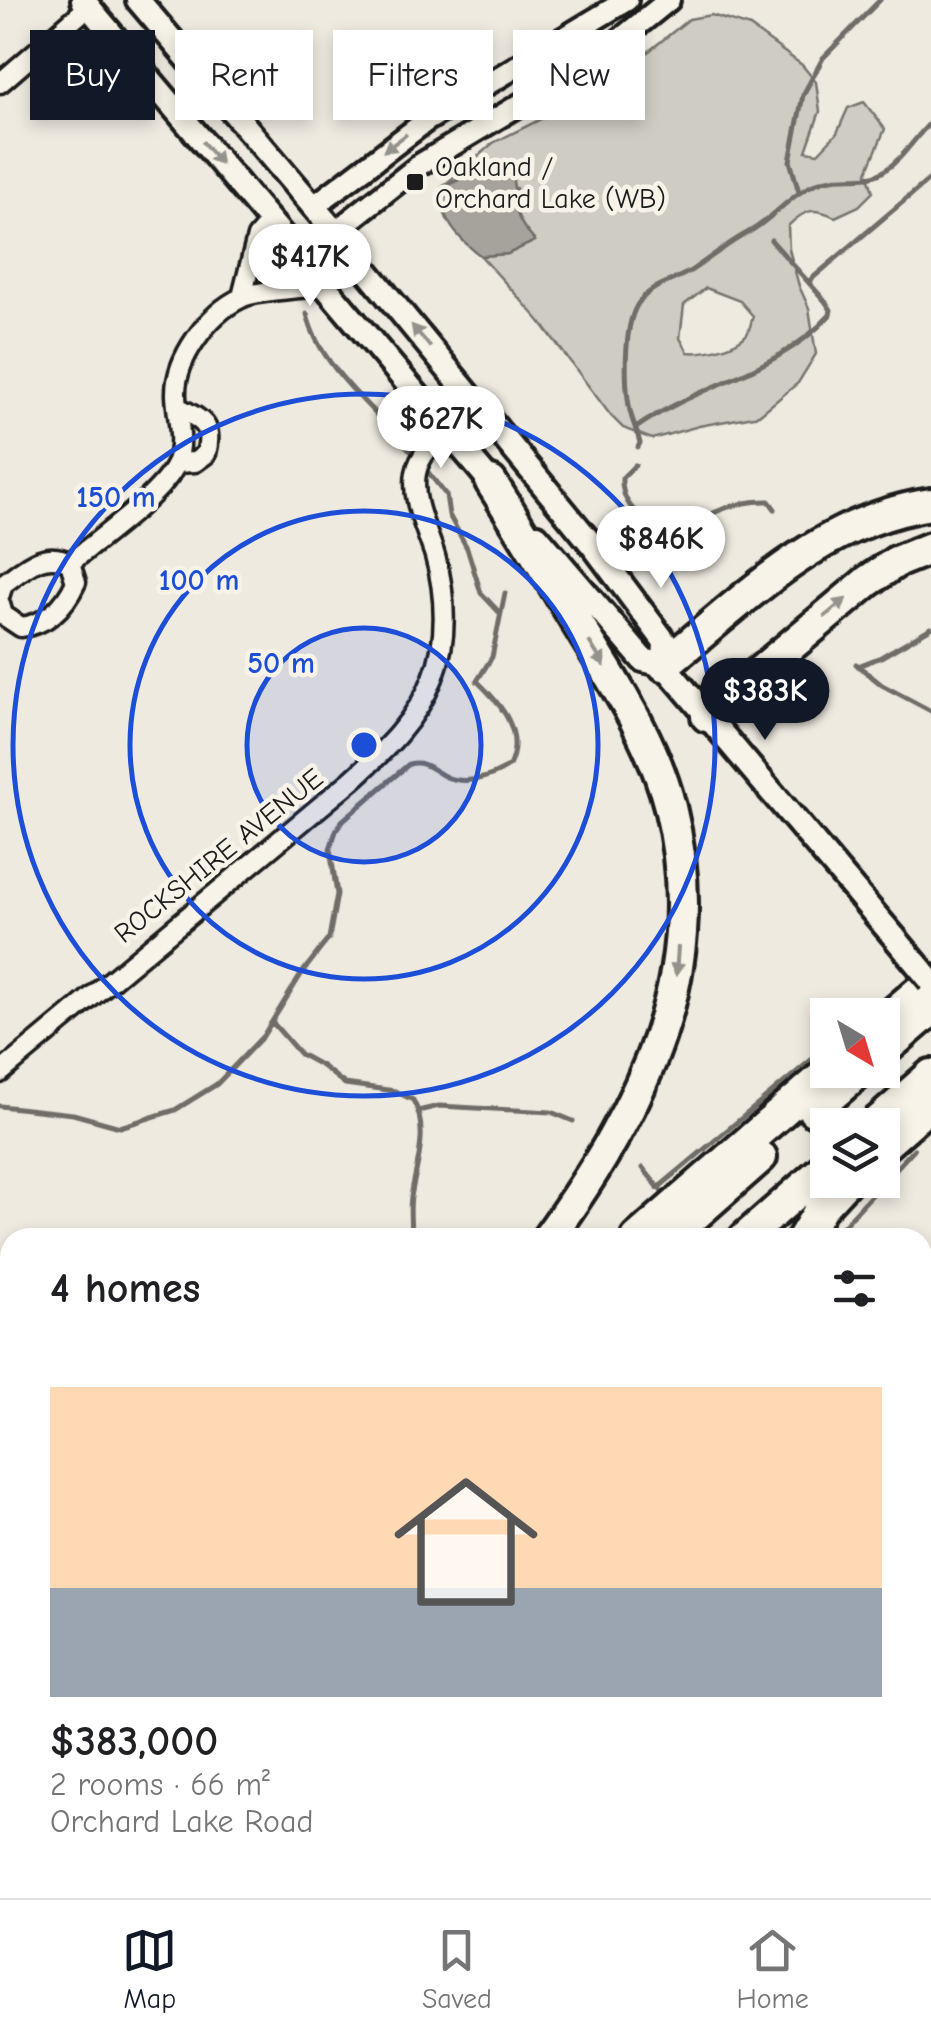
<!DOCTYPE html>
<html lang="en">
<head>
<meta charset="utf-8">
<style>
	:root { --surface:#fff; --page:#f2f2f2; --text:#202124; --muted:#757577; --line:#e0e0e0; --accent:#111827 }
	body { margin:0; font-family:"Comic Neue",sans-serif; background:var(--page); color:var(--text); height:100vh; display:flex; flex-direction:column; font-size:38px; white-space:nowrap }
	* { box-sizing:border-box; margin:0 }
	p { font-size:32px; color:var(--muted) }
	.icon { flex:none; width:55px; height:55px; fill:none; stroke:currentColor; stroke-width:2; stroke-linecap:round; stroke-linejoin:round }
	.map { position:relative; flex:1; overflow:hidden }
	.drawer { position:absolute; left:0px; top:1228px; width:932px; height:672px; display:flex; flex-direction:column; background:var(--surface); border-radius:30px 30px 0 0; box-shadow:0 5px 15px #0003 }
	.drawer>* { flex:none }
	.guide { position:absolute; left:30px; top:30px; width:872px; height:90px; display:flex; gap:20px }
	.needle { width:65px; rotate:142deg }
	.buttons { position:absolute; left:810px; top:998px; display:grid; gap:20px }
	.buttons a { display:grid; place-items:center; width:90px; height:90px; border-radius:0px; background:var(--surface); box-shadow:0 5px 15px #0003; font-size:50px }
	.price { position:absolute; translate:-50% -85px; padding:0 22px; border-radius:35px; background:#fff; color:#222; font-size:32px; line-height:65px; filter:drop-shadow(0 2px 5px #0008) }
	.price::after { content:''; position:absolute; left:50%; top:60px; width:30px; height:22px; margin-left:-15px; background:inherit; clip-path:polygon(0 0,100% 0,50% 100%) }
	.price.active { background:var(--accent); color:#fff }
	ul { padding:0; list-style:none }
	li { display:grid; align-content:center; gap:20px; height:530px; padding:0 50px }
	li+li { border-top:2px solid var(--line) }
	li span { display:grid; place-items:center; height:310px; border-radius:0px; color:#555 }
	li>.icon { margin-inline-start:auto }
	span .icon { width:180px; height:180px; fill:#fffc; stroke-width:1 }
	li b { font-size:42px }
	h2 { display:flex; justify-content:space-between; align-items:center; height:120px; padding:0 50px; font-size:42px }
	.tag { padding:0 35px; border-radius:0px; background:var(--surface); box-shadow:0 5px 15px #0003; font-size:35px; line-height:90px }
	.tag.active { background:var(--accent); color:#fff }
	.tab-bar { display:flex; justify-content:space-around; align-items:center; height:140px; border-top:2px solid var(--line); background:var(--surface); font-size:28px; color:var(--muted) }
	.tab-bar a { display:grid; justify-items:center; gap:5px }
	.tab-bar .active { color:var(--accent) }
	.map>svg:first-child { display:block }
	.green { fill:#cfccc3; stroke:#767470; stroke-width:2.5; fill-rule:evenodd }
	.water { fill:#a6a39d; stroke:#6f6d69; stroke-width:2.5 }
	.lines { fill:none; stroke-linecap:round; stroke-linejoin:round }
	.stream { stroke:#6f6d69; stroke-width:5 }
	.minor-casing { stroke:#1c1c1c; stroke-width:25 }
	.tertiary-casing { stroke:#1c1c1c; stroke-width:28 }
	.secondary-casing { stroke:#1c1c1c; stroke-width:30 }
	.motorway-casing { stroke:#1c1c1c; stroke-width:38 }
	.minor { stroke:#f7f3e8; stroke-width:18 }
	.tertiary { stroke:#f7f3e8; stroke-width:20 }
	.secondary { stroke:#f7f3e8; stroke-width:22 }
	.motorway { stroke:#f7f3e8; stroke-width:30 }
	.secondary-bridge-casing { stroke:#1c1c1c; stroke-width:30; stroke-linecap:butt }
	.secondary-bridge { stroke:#f7f3e8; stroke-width:22 }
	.oneway { fill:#94928c }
	.ring { fill:none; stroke:#1d4ed8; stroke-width:5 }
	.poi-dot { fill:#1c1c1c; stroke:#f7f3e8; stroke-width:4 }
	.labels { text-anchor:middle; stroke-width:9; stroke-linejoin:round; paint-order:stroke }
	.poi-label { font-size:28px; fill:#1c1c1c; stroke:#f7f3e8; text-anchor:start }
	.street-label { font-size:28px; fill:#1c1c1c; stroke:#f7f3e8 }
	.centre { fill:#1d4ed8; stroke:#f7f3e8; stroke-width:5 }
	.ring-label { font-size:30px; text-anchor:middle; font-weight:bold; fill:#1d4ed8; stroke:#f7f3e8; stroke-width:9; stroke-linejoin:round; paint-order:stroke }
</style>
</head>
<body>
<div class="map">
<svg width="931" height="1898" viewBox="0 0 931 1898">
	<rect width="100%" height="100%" fill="#eeeae0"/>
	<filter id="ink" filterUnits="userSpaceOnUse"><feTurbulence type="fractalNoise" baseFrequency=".01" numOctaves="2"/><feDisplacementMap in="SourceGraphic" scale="20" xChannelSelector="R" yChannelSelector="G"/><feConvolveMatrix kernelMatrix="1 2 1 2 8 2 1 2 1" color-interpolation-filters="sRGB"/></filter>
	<g filter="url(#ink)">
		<path class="green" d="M 711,15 L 750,27 L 802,65 L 816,82 L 820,111 L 806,151 L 818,153 L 837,133 L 848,108 L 864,102 L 885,129 L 867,172 L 873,192 L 859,206 L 835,217 C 814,207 805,209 788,226 L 789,249 L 799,286 L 809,308 L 816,354 L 798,383 L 759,415 L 699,426 L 652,439 L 623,428 L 611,416 L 539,320 L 481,256 L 508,254 L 518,223 L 514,205 L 516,188 L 460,177 L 441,188 L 493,143 L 603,88 L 689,19 ZM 706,288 L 740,301 L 753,316 C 751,322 750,329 747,334 C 737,347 703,354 688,352 L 680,338 L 684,305 Z"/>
		<path class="water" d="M 492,165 L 510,169 C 521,203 506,210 535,241 L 508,254 L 481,256 C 458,239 439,218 441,188 Z"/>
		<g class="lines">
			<path class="stream" d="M 799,192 L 790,161 L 803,95 L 823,58 L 880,0
				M 808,282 L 931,178
				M 307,314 C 319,369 383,416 417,458
				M 636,428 C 697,384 777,374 830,315 L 831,310 L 825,301 L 771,240
				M 638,447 L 640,443 C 637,430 631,419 629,406 C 625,381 623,321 640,301 C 653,284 675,281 692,270 C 712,257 728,243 749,232 C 774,218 789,195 817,183 C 839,173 867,183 884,171 C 903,159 914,138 931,122
				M 635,465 L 622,478 C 621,509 644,520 670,532 L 675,533 C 706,516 732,500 769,501 L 775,509
				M 424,467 L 446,495 L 449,515 L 467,548 L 481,593 L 499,612
				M 856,664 L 882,685 L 931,711
				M 858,666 L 881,657 L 931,628
				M 841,1015 L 842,1011
				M 272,1022 L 300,1054 L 322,1066 L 345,1084 L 395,1091 L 413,1100 C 430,1131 416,1165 411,1197 C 409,1210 411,1224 411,1238
				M 0,1106 L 73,1114 L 120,1127 L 175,1110 L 217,1084 L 263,1036 L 302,973 L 329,938 L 337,894 L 330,849 L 336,831 L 342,821 L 409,764 C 425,760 432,770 446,777 C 467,785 491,778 509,766 C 525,732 501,704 477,681 L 492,657 L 505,593
				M 418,1111 L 439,1106 L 551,1112 L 573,1121
				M 643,1168 L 666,1197
				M 658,1188 L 828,1046
				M 832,1238 L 914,1149
				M 922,1460 L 931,1461
				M 95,1898 L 104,1890"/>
			<defs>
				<path id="minor" d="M 0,83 L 88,7
					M 242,297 L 257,237 L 270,222
					M 176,463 L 195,462 L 206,454 C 214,423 202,421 178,407
					M 70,563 C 97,540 163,494 176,464 C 185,441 177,419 176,395 C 175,358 209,313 241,298 C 257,290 306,288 325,286
					M 0,594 L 3,584 C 24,569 44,548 70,563 L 76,582 C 65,606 48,624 21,627 L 3,615 L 0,604
					M 0,1073 L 352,780 C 384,751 417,720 433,678 C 448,641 446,594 435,556 C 427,530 411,501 416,473 C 420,454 433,443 447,431
					M 0,1283 L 10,1295"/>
				<path id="tertiary" d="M 313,207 L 426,121 L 627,0
					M 335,232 L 421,164 L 596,59 L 669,0"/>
				<path id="secondary" d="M 83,0 L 500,493
					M 138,0 L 335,232 L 594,547 L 665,642 L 664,665
					M 537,536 L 643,660 L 664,665 L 895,938"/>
				<path id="motorway" d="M 491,482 C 523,533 555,585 586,637 C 619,690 655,746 670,807 C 711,973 643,1106 548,1238
					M 664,665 C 748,597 819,521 931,504
					M 707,716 L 868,581 L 896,562 L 931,548
					M 882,1023 L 931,981
					M 882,1052 L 931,1010
					M 814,1111 L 861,1070
					M 874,1125 L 931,1075
					M 882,1147 L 931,1104
					M 637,1238 L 830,1070
					M 669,1238 L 761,1157
					M 745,1238 L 828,1165
					M 803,1238 L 821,1208 L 847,1180
					M 922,1488 L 931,1488
					M 922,1542 L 931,1541
					M 0,1793 L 10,1783
					M 0,1880 L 10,1872
					M 24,1898 L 35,1890"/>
			</defs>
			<use href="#minor" class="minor-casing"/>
			<use href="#tertiary" class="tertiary-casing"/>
			<use href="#secondary" class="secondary-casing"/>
			<use href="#motorway" class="motorway-casing"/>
			<use href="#minor" class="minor"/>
			<use href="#tertiary" class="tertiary"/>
			<use href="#secondary" class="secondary"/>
			<use href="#motorway" class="motorway"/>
			<defs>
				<path id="secondary-bridge" d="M 895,938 L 931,981"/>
			</defs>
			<use href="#secondary-bridge" class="secondary-bridge-casing"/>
			<use href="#secondary-bridge" class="secondary-bridge"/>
		</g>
		<defs><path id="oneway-solid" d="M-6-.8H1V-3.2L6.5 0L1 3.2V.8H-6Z" transform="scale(2.5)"/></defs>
		<g class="oneway">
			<use href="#oneway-solid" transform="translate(395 143) rotate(143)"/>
			<use href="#oneway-solid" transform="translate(212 153) rotate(50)"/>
			<use href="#oneway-solid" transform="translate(421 336) rotate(-130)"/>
			<use href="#oneway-solid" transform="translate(835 608) rotate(-40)"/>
			<use href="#oneway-solid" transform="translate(597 654) rotate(58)"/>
			<use href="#oneway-solid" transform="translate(677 961) rotate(94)"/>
		</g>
	</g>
	<circle cx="364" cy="745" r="117" fill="#1d4ed8" fill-opacity=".12"/>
	<g class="ring">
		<circle cx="364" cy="745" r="117"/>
		<circle cx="364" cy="745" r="234"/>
		<circle cx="364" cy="745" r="351"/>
	</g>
	<rect class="poi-dot" x="405" y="172" width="20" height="20" rx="5"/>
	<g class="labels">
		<g class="poi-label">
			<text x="435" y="176">Oakland /<tspan x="435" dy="32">Orchard Lake (WB)</tspan></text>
		</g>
		<g class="street-label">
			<text transform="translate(218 855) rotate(-39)" y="10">ROCKSHIRE AVENUE</text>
		</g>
	</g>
	<circle cx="364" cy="745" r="15" class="centre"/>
	<g class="ring-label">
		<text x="116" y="507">150 m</text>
		<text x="199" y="590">100 m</text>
		<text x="281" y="673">50 m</text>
	</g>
</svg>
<div class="buttons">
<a><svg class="needle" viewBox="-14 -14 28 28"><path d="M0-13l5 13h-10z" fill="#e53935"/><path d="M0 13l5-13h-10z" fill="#757577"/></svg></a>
<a><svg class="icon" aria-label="layers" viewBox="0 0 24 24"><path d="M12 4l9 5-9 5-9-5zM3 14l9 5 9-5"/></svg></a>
</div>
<b class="price" style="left:310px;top:309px">$417K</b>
<b class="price" style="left:441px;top:471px">$627K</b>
<b class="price" style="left:661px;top:591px">$846K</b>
<b class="price active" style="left:765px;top:743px">$383K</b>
<div class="guide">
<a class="tag active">Buy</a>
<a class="tag">Rent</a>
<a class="tag">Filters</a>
<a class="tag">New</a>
</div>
<section class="drawer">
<h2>4 homes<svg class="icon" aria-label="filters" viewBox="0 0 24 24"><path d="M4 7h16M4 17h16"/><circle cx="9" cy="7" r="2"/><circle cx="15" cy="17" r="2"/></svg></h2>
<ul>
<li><span style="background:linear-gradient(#ffd9b3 65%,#9aa5b1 0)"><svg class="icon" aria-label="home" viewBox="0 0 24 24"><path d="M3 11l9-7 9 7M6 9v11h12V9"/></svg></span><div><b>$383,000</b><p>2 rooms · 66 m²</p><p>Orchard Lake Road</p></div></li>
</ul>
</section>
</div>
<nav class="tab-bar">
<a class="active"><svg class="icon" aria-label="map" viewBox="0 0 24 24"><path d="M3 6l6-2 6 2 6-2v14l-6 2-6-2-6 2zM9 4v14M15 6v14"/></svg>Map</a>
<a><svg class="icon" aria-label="saved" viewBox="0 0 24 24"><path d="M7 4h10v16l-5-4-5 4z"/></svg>Saved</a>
<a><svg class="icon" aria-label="home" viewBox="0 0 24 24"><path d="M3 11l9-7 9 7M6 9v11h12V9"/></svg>Home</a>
</nav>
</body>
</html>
